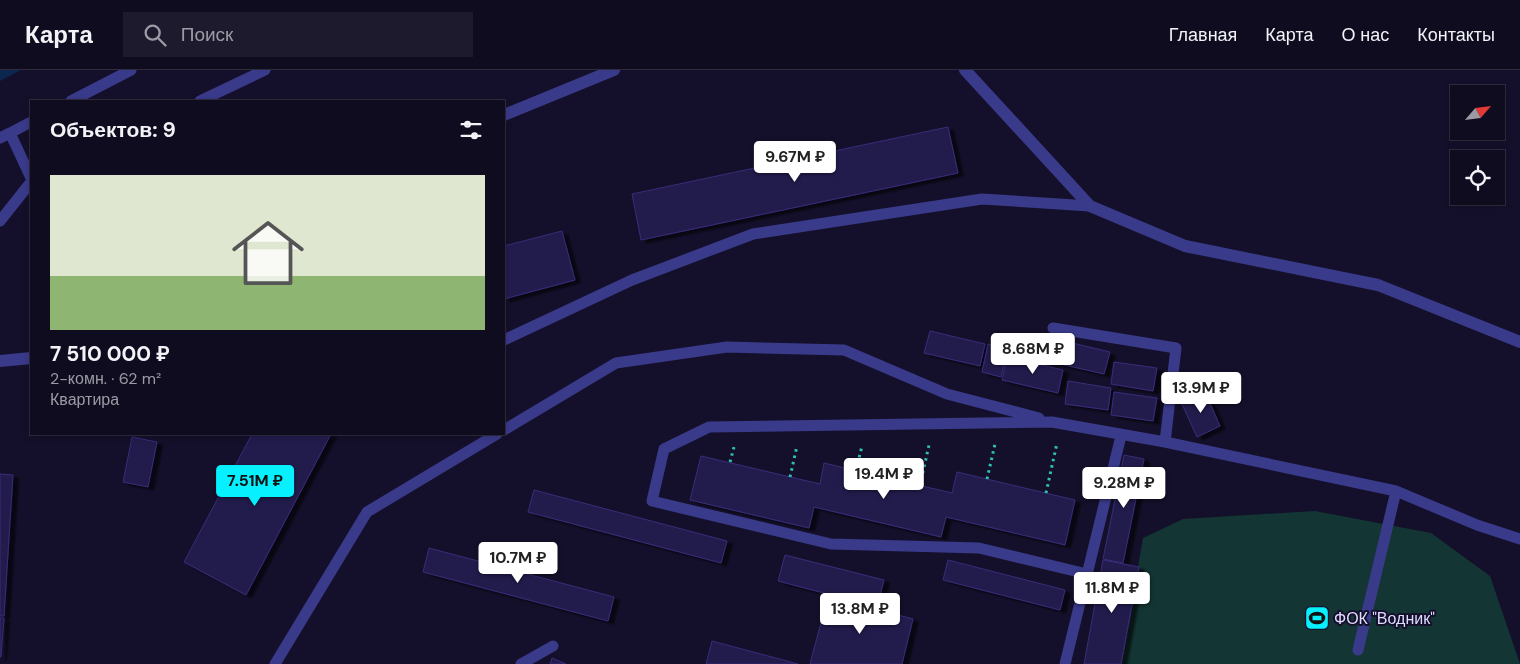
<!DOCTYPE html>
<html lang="ru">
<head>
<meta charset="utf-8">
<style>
	:root { --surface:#0f0c20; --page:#1d1a2d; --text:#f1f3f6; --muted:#9b9ba5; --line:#2f2c3e; --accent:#06f0ff }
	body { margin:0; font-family:"DM Sans",sans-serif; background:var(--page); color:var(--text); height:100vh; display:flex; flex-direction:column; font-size:19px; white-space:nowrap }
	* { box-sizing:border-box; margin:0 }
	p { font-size:16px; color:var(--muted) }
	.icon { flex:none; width:28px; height:28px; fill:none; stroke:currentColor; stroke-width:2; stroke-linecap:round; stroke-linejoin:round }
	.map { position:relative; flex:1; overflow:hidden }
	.side { position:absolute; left:30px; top:30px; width:475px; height:335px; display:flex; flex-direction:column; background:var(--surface); border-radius:0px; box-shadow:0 2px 8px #0003,0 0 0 1px var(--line) }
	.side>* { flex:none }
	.needle { width:32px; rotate:62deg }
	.controls { position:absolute; left:1450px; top:15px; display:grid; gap:10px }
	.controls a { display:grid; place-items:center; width:55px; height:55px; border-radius:0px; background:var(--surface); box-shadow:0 2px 8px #0003,0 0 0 1px var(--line); font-size:25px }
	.price { position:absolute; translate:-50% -42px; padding:0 11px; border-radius:5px; background:#fff; color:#222; font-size:16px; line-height:32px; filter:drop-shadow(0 1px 2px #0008) }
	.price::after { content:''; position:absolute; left:50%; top:30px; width:15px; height:11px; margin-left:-8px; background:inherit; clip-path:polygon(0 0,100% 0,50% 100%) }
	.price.current { background:var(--accent); color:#111 }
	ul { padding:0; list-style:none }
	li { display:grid; align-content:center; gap:10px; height:265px; padding:0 20px }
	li+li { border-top:1px solid var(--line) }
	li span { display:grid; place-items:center; height:155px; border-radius:0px; color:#555 }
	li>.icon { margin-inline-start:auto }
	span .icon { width:90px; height:90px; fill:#fffc; stroke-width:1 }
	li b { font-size:21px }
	h2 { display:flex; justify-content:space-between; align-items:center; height:60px; padding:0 20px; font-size:21px }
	header { display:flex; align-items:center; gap:30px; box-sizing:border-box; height:70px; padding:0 25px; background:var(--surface); border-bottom:1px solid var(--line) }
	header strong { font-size:24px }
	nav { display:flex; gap:28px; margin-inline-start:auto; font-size:18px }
	.search { width:350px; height:45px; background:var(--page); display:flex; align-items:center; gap:12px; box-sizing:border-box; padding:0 18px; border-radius:0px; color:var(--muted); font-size:19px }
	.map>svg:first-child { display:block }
	.green { fill:#133533 }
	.water { fill:#0b274f }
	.building { fill:#241b4d; stroke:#392d79; filter:url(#shadow) }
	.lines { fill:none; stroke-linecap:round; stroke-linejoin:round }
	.path { stroke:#2dc1b2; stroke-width:3; stroke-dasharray:2.5 4; stroke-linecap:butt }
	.lane { stroke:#3a3a8b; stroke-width:11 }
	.street { stroke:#3a3a8b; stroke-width:12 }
	.labels { text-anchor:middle; stroke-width:4; stroke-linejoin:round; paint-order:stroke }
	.poi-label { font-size:16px; fill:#dddaff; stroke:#14102b; text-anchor:start }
</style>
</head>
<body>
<header>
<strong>Карта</strong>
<div class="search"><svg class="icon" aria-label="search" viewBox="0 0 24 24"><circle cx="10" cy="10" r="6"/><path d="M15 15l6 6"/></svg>Поиск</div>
<nav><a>Главная</a><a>Карта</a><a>О нас</a><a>Контакты</a></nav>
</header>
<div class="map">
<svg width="1520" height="594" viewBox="0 0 1520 594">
	<defs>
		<filter id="shadow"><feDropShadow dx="5.5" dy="3" stdDeviation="1" flood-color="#0009"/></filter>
	</defs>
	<rect width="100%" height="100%" fill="#14102b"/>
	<path class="green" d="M 1315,441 L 1431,463 L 1490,506 L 1520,594 L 1121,594 L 1143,468 L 1183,449 Z"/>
	<path class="water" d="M 0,0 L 21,0 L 0,11 Z"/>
	<path class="building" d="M 948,57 L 958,103 L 641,170 L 632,124 Z
		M 562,161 L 575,210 L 504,229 L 504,176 Z
		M 930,261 L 985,274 L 980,296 L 924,283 Z
		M 1043,266 L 1110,282 L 1104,304 L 1038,289 Z
		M 988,274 L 1007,279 L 1001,307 L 982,302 Z
		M 1007,287 L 1063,300 L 1058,323 L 1002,310 Z
		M 1114,292 L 1157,298 L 1153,321 L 1111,314 Z
		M 1068,311 L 1111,318 L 1108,340 L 1065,334 Z
		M 1114,322 L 1157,328 L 1153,351 L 1111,345 Z
		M 1205,322 L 1220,356 L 1197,367 L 1181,332 Z
		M 252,364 L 331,364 L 246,525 L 184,492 Z
		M 132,367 L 157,372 L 148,417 L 123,412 Z
		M 1124,385 L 1144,389 L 1123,493 L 1103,489 Z
		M 701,386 L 820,414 L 824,393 L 952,423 L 957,402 L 1075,430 L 1065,475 L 946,447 L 941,467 L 814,437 L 809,458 L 690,430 Z
		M 0,404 L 13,405 L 4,546 L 0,546 Z
		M 534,420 L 727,471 L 721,493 L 528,442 Z
		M 429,478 L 614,527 L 608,551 L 423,502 Z
		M 785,485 L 884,510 L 877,537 L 778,511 Z
		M 948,490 L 1065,520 L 1060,540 L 943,510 Z
		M 1103,490 L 1139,497 L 1121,594 L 1084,594 Z
		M 828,526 L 913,549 L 902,594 L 810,594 Z
		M 0,548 L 4,548 L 1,587 L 0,587 Z
		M 712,571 L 798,594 L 706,594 Z
		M 552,588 L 566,594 L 550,594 Z"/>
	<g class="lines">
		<path class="path" d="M 730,392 L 734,377
			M 856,400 L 862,376
			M 790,407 L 797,376
			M 987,409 L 995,374
			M 920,416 L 929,375
			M 1046,423 L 1057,373"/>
		<path class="lane" d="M 71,31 L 131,0
			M 200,31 L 265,0
			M 10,63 L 31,52
			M 0,68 L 10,63 L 31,108
			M 0,151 L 31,112
			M 1053,258 L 1176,278 L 1165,372
			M 504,270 L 632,210 L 753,164 L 982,129 L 1090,136
			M 504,360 L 616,293 L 727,277 L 844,280 L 947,324 L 1039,348
			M 1087,504 L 979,478 L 831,474 L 652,431 L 664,379 L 709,357 L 1052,352 L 1165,372 L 1396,421 L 1477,455 L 1520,469
			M 1358,580 L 1396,421
			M 275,594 L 367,442 L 497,364
			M 521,594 L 553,576
			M 1065,594 L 1121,366"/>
		<path class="street" d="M 965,0 L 1090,136 L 1185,176 L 1378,215 L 1520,272
			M 504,45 L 614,0
			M 0,291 L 31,288"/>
	</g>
	<defs>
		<symbol id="stadium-square" viewBox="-11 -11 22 22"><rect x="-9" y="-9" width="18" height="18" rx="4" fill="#06f0ff" stroke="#14102b"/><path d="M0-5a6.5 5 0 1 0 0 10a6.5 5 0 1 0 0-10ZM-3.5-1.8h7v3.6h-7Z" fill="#111"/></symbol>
	</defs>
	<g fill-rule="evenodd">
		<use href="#stadium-square" x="1303" y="534" width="28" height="28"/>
	</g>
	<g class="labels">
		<g class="poi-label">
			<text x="1334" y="554">ФОК "Водник"</text>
		</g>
	</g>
</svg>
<div class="controls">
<a><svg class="needle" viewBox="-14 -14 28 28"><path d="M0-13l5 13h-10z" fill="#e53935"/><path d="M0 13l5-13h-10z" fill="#9b9ba5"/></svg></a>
<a><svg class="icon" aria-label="locate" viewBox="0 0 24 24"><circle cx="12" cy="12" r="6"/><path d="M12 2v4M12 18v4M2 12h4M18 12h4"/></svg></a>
</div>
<b class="price" style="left:795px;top:113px">9.67M ₽</b>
<b class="price" style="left:1033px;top:305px">8.68M ₽</b>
<b class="price" style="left:1201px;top:344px">13.9M ₽</b>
<b class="price" style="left:884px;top:430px">19.4M ₽</b>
<b class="price current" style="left:255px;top:437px">7.51M ₽</b>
<b class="price" style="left:1124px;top:439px">9.28M ₽</b>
<b class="price" style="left:518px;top:514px">10.7M ₽</b>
<b class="price" style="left:1112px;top:544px">11.8M ₽</b>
<b class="price" style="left:860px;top:565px">13.8M ₽</b>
<section class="side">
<h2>Объектов: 9<svg class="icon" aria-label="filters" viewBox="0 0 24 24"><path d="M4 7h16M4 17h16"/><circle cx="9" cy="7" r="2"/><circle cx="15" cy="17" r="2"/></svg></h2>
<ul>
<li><span style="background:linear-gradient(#dfe7d0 65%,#8fb573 0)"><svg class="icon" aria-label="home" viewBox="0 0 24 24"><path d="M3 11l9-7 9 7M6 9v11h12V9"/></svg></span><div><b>7 510 000 ₽</b><p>2-комн. · 62 m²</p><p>Квартира</p></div></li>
</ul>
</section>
</div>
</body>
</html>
